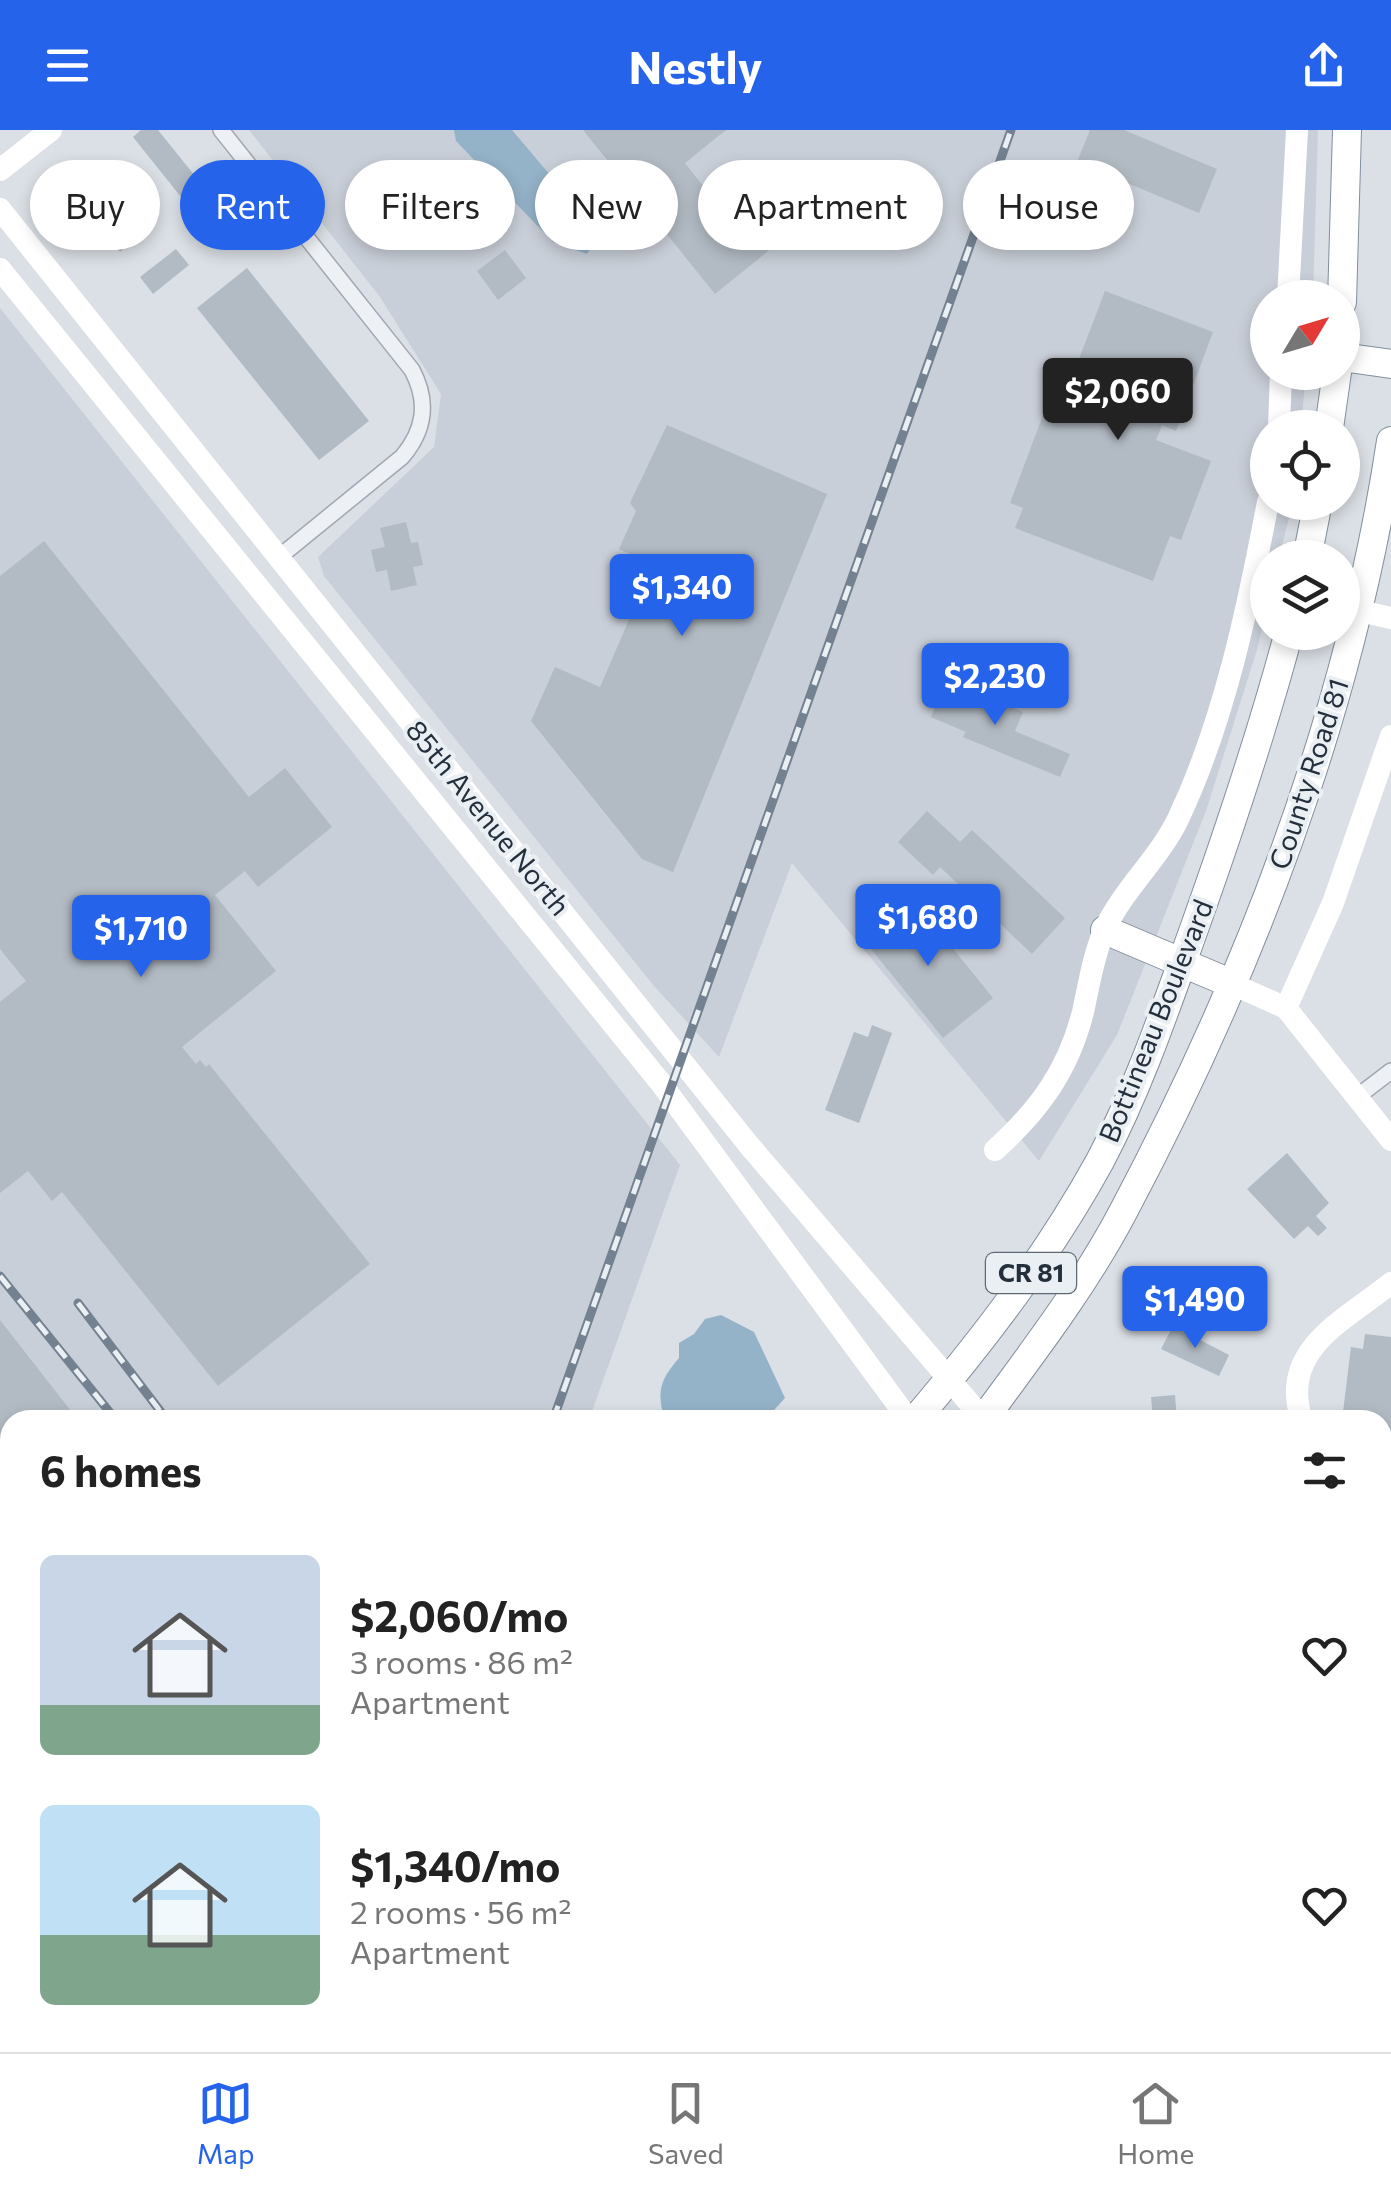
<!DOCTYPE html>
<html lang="en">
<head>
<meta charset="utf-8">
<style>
	:root { --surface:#fff; --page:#f6f6f6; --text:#222; --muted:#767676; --line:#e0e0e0; --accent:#2563eb }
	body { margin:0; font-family:Commissioner,sans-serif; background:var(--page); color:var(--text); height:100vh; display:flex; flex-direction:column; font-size:38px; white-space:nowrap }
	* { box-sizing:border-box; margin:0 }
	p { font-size:32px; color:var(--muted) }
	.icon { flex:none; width:55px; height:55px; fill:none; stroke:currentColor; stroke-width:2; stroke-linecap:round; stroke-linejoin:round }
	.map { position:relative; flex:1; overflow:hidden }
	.drawer { position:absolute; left:0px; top:1280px; width:1392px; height:642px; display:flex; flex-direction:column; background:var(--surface); border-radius:30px 30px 0 0; box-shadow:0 5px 15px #0003 }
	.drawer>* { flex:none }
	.top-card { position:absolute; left:30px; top:30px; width:1332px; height:90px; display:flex; gap:20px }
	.needle { width:65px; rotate:52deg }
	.tools { position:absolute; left:1250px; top:150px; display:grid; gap:20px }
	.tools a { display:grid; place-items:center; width:110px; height:110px; border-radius:50%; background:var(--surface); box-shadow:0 5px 15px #0003; font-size:50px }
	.price { position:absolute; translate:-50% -85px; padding:0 22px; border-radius:10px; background:var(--accent); color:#fff; font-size:32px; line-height:65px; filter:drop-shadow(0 2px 5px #0008) }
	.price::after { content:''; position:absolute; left:50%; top:60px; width:30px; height:22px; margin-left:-15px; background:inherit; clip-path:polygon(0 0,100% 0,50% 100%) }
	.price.current { background:#222; color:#fff }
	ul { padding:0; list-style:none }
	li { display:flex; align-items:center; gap:30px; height:250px; padding:0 40px }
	li span { display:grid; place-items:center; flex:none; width:280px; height:200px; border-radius:15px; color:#555 }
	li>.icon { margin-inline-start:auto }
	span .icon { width:120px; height:120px; fill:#fffc; stroke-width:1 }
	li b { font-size:42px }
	h2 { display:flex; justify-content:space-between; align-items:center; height:120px; padding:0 40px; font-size:42px }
	.chip { padding:0 35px; border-radius:45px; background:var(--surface); box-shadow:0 5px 15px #0003; font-size:35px; line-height:90px }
	.chip.current { background:var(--accent); color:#fff }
	header { display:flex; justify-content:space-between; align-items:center; height:130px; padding:0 40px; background:var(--accent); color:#fff; font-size:45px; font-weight:700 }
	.tab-bar { display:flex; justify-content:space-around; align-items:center; height:140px; border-top:2px solid var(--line); background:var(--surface); font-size:28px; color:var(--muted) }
	.tab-bar a { display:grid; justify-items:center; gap:5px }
	.tab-bar .current { color:var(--accent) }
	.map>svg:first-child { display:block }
	.built { fill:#c9cfd8 }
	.water { fill:#94b2c8 }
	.building { fill:#b2bac3 }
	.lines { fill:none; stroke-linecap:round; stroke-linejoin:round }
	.street-casing { stroke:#a0a7b0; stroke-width:18 }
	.highway-casing { stroke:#828f9d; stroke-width:30 }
	.street { stroke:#edf0f4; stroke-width:15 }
	.secondary { stroke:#fff; stroke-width:22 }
	.highway { stroke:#fff; stroke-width:28 }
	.rail-casing { stroke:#748190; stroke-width:9 }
	.rail { stroke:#eaeff4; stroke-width:5; stroke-dasharray:15; stroke-linecap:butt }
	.highway-bridge-casing { stroke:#828f9d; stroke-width:30; stroke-linecap:butt }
	.highway-bridge { stroke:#fff; stroke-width:28 }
	.labels { text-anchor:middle; stroke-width:8; stroke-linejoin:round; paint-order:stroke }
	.shield { fill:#eaeff4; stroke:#5f6973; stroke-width:2.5 }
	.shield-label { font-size:25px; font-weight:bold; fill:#242f3c }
	.street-label { font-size:28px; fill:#242f3c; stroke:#eaeff4 }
</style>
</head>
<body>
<header><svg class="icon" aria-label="menu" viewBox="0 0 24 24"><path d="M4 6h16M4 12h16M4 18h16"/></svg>Nestly<svg class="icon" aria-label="share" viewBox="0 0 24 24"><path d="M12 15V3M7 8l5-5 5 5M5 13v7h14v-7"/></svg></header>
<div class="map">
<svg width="1391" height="1922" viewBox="0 0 1391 1922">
	<rect width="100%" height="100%" fill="#dbe0e6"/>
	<path class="built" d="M 249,0 L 1318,0 L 1313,167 L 1268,168 L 1268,242 L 1306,243 L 1301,297 L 1268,298 L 1268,372 L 1293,373 L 1279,427 L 1268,428 L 1267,477 L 1257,520 L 1206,681 L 1117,905 L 1039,1031 L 792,733 L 719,927 L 654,856 L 324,446 L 318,427 L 434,317 L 441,264 L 380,167 Z
		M 0,178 L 680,1035 L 589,1290 L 10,1290 L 10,1743 L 0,1730 Z"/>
	<path class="water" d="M 454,0 L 512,0 L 588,90 L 595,111 L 587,124 L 553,112 L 456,11 Z
		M 721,1185 L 754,1202 L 785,1268 L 765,1290 L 665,1290 C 656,1262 660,1250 679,1228 L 679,1213 L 694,1204 L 705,1189 Z"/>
	<path class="building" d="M 141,0 L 158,0 L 220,77 L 201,92 L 133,7 Z
		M 583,0 L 726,0 L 685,33 L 718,75 L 767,36 L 809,88 L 715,164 Z
		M 1090,0 L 1124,0 L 1217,39 L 1199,83 L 1077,32 Z
		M 108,40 L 153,95 L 120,122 L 75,67 Z
		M 176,119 L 189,135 L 153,164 L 140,147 Z
		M 505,120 L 526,148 L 498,170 L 477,141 Z
		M 247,138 L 369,291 L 319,330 L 197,178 Z
		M 1105,161 L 1213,202 L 1176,301 L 1162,295 L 1156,310 L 1211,331 L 1181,410 L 1170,406 L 1153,451 L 1015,398 L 1023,378 L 1010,373 L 1048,272 L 1077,282 L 1080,274 L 1064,268 Z
		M 667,295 L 827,364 L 673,742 L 642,729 L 531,591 L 555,537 L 600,557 L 653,434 L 619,419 L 636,381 L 630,373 Z
		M 406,392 L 411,413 L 418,412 L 423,435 L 413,437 L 417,455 L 391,461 L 387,440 L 376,442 L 371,420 L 385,417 L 380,398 Z
		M 44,411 L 249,667 L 285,638 L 332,697 L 258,757 L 245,741 L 215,765 L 276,841 L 182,917 L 196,934 L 200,930 L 206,937 L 209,934 L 370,1134 L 218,1256 L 62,1062 L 52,1071 L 28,1041 L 0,1063 L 0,872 L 26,851 L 0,819 L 0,446 Z
		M 946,550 L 1023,582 L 1015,601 L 1070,624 L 1060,647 L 963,607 L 966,602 L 931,587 Z
		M 927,681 L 960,712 L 972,700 L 1065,788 L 1032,824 L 940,737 L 933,745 L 898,712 Z
		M 913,769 L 993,868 L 943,908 L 863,809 Z
		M 872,895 L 892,903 L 859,993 L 825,980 L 854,902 L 868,907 Z
		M 1287,1023 L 1329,1073 L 1316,1086 L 1327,1098 L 1318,1106 L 1308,1096 L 1294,1109 L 1247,1059 Z
		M 0,1190 L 78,1290 L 10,1290 L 10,1469 L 0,1477 Z
		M 1173,1196 L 1229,1225 L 1219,1246 L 1161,1219 Z
		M 1365,1204 L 1391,1207 L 1391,1320 L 1382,1319 L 1382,1290 L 1342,1290 L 1351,1217 L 1363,1219 Z
		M 1175,1265 L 1177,1290 L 1153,1290 L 1151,1267 Z"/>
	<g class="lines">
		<defs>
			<path id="street" d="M 221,0 L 412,240 C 429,272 425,300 402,327 L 278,428
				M 1357,967 L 1391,941"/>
			<path id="highway" d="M 1342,172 L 1347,0
				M 1342,227 L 1391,234
				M 1329,298 L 1337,242
				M 1307,428 L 1318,372
				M 1105,800 L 1230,853
				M 915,1290 C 984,1209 1049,1124 1100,1031 C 1139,957 1166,877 1194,799 C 1229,701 1262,603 1289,502
				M 983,1290 C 1032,1223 1084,1156 1123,1082 C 1251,841 1350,582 1391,311
				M 1382,1451 L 1391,1451
				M 1382,1623 L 1391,1618
				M 1382,1700 L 1391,1695
				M 1382,1778 L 1391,1773
				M 1382,1818 L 1391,1813
				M 1382,1884 L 1391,1879
				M 430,1922 L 433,1912
				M 803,1922 L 842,1912
				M 1052,1922 L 1080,1912
				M 1169,1922 L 1189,1912
				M 1305,1922 L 1325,1912"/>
		</defs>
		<use href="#street" class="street-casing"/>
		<use href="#highway" class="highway-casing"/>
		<use href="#street" class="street"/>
		<path class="secondary" d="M 0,40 L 51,0
			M 0,79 L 748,1014 L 984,1290
			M 0,139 L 660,952 L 909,1290
			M 1288,168 L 1297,0
			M 1279,298 L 1281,242
			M 1360,481 L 1391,488
			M 1230,853 L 1286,878 L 1391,1010
			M 1286,878 L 1333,773 L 1391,606
			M 995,1020 C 1039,980 1068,941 1083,882 C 1089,855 1093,827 1104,801 C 1123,759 1160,728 1179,687 C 1225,589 1248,477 1268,372
			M 1302,1290 C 1278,1220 1344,1191 1391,1153
			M 1382,1894 L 1391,1905"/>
		<use href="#highway" class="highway"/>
		<defs>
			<path id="rail" d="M 0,1146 L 116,1290
				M 78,1173 L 167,1290
				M 553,1290 L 1011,0
				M 274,1912 L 275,1922
				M 329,1922 L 333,1912"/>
		</defs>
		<use href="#rail" class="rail-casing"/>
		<use href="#rail" class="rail"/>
		<defs>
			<path id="highway-bridge" d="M 485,1922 L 563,1912"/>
		</defs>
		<use href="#highway-bridge" class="highway-bridge-casing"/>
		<use href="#highway-bridge" class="highway-bridge"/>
	</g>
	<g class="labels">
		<rect class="shield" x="986" y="1123" width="90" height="40" rx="8"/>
		<g class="shield-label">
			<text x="1031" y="1152">CR 81</text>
		</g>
		<g class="street-label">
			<text transform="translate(1309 644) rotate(-72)" y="10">County Road 81</text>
			<text transform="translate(488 688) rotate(51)" y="10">85th Avenue North</text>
			<text transform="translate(1156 891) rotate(-68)" y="10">Bottineau Boulevard</text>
		</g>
	</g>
</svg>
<div class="tools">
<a><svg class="needle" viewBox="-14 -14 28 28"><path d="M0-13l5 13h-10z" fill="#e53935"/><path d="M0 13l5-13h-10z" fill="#767676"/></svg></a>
<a><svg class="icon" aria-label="locate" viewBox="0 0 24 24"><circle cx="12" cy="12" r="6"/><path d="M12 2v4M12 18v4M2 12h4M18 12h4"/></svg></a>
<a><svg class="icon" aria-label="layers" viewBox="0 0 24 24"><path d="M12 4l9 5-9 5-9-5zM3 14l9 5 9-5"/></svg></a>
</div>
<b class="price current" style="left:1118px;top:313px">$2,060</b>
<b class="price" style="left:682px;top:509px">$1,340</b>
<b class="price" style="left:995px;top:598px">$2,230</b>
<b class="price" style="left:928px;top:839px">$1,680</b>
<b class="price" style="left:141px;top:850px">$1,710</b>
<b class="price" style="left:1195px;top:1221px">$1,490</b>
<div class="top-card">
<a class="chip">Buy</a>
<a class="chip current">Rent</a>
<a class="chip">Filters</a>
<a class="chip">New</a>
<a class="chip">Apartment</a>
<a class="chip">House</a>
</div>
<section class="drawer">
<h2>6 homes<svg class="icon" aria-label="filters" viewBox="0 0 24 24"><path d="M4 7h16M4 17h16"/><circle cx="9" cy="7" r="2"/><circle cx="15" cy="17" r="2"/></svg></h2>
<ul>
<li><span style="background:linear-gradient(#c9d6e8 75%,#7fa58c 0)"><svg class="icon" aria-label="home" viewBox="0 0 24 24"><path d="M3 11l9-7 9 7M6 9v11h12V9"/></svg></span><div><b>$2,060/mo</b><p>3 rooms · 86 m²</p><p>Apartment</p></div><svg class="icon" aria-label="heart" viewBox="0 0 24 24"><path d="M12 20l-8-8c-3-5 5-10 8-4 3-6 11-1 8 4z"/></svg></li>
<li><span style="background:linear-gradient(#bfe0f5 65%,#7fa58c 0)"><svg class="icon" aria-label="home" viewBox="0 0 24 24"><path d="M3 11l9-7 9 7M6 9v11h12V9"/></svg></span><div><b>$1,340/mo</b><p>2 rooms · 56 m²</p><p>Apartment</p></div><svg class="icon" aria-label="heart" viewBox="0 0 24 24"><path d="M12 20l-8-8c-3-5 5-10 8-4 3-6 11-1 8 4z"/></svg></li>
</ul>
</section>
</div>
<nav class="tab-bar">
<a class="current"><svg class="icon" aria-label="map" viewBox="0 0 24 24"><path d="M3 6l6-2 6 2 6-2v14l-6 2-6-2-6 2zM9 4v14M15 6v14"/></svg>Map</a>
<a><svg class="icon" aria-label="saved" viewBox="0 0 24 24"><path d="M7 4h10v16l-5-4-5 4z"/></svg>Saved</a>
<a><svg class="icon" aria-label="home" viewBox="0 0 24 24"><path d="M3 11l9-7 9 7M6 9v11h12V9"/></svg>Home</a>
</nav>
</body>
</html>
